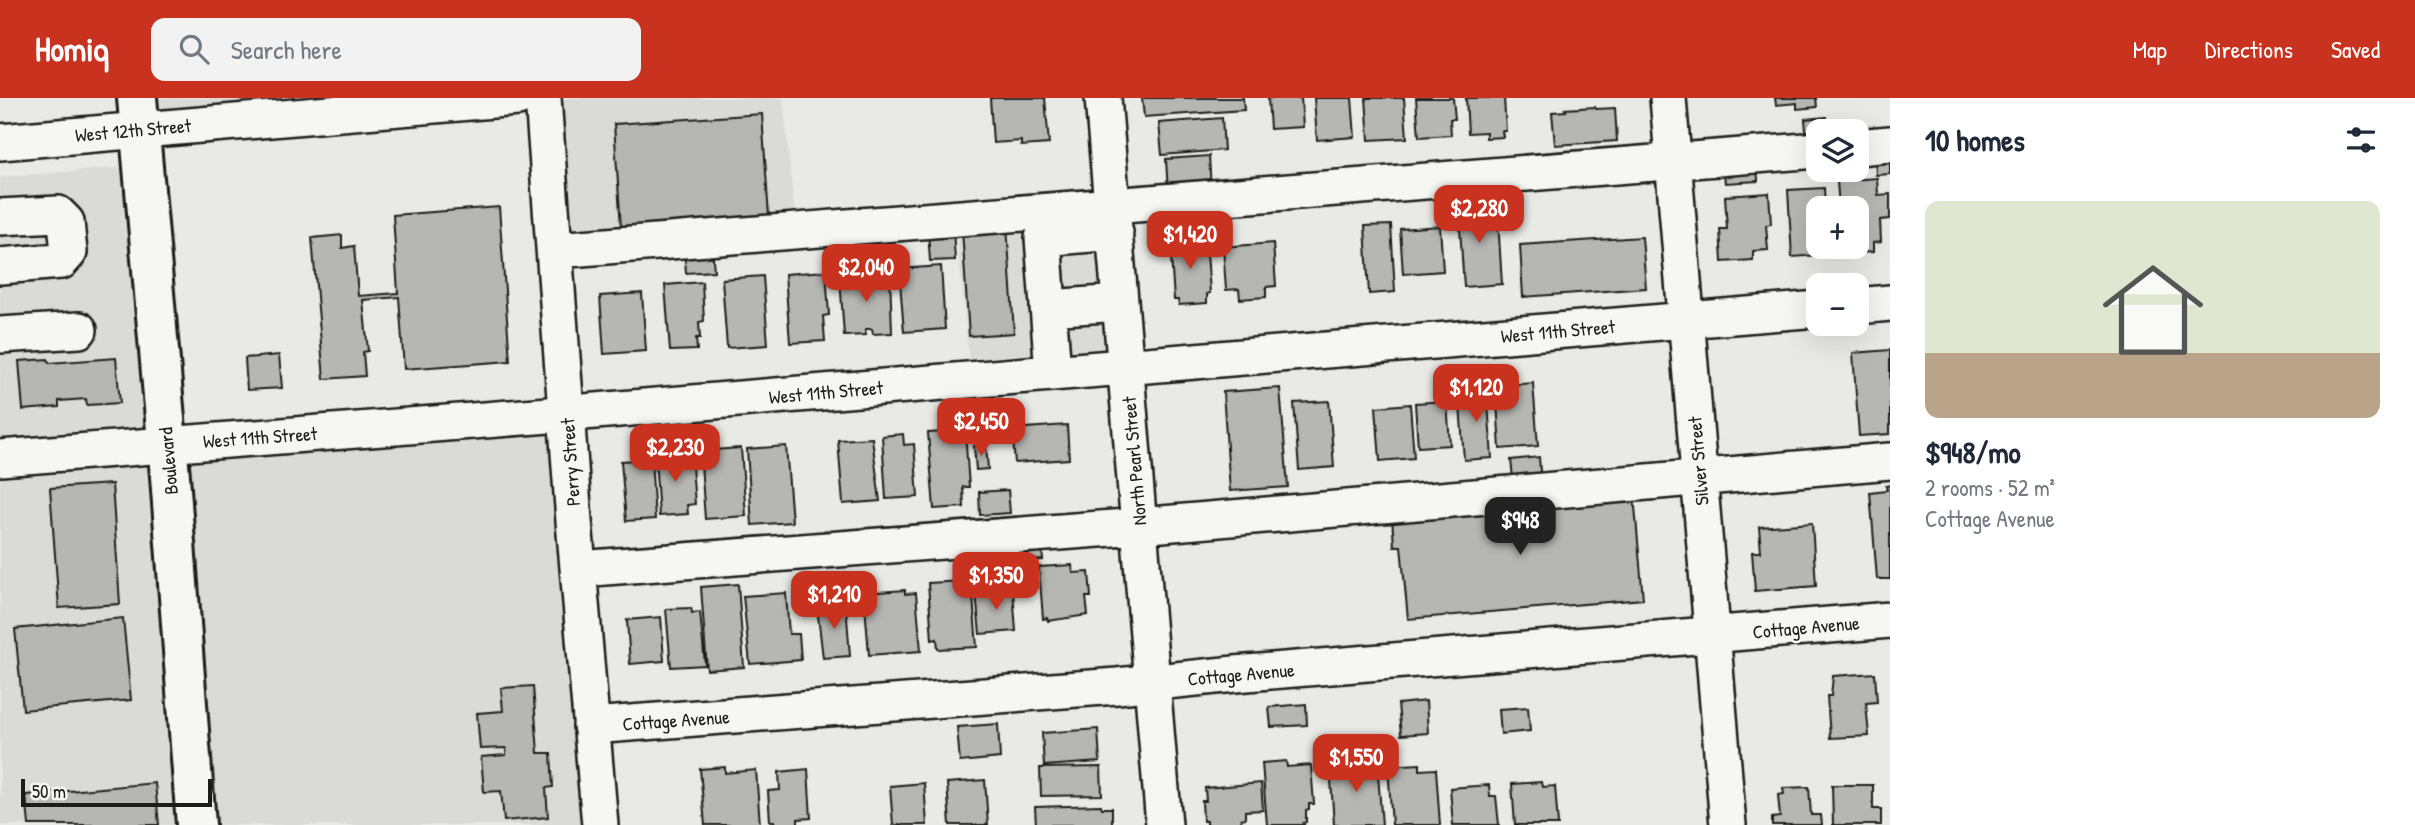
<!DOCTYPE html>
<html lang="en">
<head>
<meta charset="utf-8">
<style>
	:root { --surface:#fff; --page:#f2f2f3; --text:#1f2937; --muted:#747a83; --line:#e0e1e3; --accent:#c8321e }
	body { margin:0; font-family:"Patrick Hand",sans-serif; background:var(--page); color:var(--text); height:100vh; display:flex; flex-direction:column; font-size:26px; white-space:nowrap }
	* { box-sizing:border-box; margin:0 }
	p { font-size:23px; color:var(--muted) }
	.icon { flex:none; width:38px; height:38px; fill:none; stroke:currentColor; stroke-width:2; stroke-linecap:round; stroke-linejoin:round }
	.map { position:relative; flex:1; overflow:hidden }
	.details { display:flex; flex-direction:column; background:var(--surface); width:525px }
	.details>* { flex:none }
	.controls { position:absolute; left:1806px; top:21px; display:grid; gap:14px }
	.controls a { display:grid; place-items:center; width:63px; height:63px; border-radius:14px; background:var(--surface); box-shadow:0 7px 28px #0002; font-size:35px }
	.scale { position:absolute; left:21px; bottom:18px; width:191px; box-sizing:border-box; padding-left:7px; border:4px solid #1c1c1c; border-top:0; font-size:19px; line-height:24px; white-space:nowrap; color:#1c1c1c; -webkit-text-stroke:5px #f6f6f2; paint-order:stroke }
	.price { position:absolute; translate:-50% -60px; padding:0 16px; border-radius:14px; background:var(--accent); color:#fff; font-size:23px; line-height:46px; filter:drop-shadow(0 2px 4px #0008) }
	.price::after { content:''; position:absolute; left:50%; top:42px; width:21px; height:16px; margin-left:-10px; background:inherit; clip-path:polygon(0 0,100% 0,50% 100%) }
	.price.selected { background:#222; color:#fff }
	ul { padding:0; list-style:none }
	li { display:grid; align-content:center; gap:14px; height:371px; padding:0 35px }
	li+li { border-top:2px solid var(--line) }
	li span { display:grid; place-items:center; height:217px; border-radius:14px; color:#555 }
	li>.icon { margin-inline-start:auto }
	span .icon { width:126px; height:126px; fill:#fffc; stroke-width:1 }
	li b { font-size:30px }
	h2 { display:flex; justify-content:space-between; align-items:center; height:84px; padding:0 35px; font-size:30px }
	header { display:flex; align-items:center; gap:42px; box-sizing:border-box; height:98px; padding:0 35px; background:var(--accent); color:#fff }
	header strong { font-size:33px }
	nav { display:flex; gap:38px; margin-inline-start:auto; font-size:24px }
	.search { width:490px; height:63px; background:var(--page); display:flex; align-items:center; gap:18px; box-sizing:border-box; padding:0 24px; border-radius:14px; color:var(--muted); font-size:26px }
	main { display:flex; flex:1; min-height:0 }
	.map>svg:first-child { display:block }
	.built { fill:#dadad6 }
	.building { fill:#b6b6b3; stroke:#1c1c1c; stroke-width:2 }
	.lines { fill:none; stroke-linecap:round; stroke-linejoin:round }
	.minor-casing { stroke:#1c1c1c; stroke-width:40 }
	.major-casing { stroke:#1c1c1c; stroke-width:44 }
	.minor { stroke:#f6f6f2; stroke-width:35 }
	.major { stroke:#f6f6f2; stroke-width:38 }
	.labels { text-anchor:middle; stroke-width:5; stroke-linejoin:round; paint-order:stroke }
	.street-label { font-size:19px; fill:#1c1c1c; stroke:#f6f6f2 }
</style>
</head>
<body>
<header>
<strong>Homiq</strong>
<div class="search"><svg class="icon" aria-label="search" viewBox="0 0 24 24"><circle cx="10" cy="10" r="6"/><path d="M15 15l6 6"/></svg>Search here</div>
<nav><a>Map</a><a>Directions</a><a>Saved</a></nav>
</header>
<main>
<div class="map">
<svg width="1890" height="727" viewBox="0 0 1890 727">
	<rect width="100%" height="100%" fill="#e9e9e5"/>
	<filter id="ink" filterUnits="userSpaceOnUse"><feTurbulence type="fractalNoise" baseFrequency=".0143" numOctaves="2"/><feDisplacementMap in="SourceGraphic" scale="14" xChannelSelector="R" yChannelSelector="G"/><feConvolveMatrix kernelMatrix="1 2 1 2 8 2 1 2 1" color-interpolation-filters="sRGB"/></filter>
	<g filter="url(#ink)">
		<path class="built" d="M 152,0 L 783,0 L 797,141 L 541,161 L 530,17 L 160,49 Z
			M 129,69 L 179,727 L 0,727 L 0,79 Z
			M 1095,106 L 1108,250 L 969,261 L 955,118 Z
			M 552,297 L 583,727 L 215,727 L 185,328 Z"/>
		<path class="building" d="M 990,0 L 1045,0 L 1049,46 L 1021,48 L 1021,43 L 993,45 Z
			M 1142,0 L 1243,0 L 1244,12 L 1144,19 Z
			M 1268,0 L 1301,0 L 1303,29 L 1270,31 Z
			M 1314,0 L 1352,0 L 1355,39 L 1317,42 Z
			M 1366,0 L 1404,0 L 1407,40 L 1369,42 Z
			M 1416,0 L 1453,0 L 1455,21 L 1450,21 L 1451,37 L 1419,39 Z
			M 1466,0 L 1504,0 L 1506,33 L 1502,33 L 1503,39 L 1486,40 L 1486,34 L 1468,35 Z
			M 1775,0 L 1816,0 L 1817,9 L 1797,11 L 1797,5 L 1776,7 Z
			M 1595,9 L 1596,11 L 1615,10 L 1617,43 L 1555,47 L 1552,14 L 1566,13 L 1565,11 Z
			M 762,16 L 770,134 L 622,145 L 614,26 Z
			M 1826,19 L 1826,33 L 1818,33 L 1818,44 L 1807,45 L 1805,21 Z
			M 1222,20 L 1224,52 L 1162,57 L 1159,25 Z
			M 1890,54 L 1890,76 L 1876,77 L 1875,55 Z
			M 1209,58 L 1211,92 L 1168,95 L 1166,61 Z
			M 1757,63 L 1758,83 L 1725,85 L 1723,65 Z
			M 1877,80 L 1878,97 L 1890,96 L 1890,121 L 1880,122 L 1881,144 L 1873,145 L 1873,154 L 1842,156 L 1842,149 L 1857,149 L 1857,110 L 1839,110 L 1837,83 Z
			M 1824,90 L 1825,110 L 1818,110 L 1818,149 L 1820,157 L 1792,159 L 1788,92 Z
			M 1769,95 L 1771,126 L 1766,127 L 1768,152 L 1753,153 L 1753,162 L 1722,164 L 1720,131 L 1727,131 L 1725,98 Z
			M 1482,100 L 1484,123 L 1498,122 L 1502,186 L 1464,189 L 1458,101 Z
			M 499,109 L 510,263 L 404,271 L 399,199 L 363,202 L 368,253 L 363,254 L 365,278 L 324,281 L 312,140 L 342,137 L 342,150 L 354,148 L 358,198 L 398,195 L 393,117 Z
			M 1007,127 L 1014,235 L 969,238 L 962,131 Z
			M 1391,127 L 1395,194 L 1369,196 L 1365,128 Z
			M 1440,128 L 1443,173 L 1403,176 L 1400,131 Z
			M 953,131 L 955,162 L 930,163 L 928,133 Z
			M 1642,139 L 1646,190 L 1523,199 L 1520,147 Z
			M 1206,141 L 1210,195 L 1207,196 L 1207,205 L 1179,207 L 1178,202 L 1174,202 L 1170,143 Z
			M 889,143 L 891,165 L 843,169 L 842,146 Z
			M 1273,145 L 1276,188 L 1266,189 L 1266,199 L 1240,201 L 1239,191 L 1226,192 L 1223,149 Z
			M 712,148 L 714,173 L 686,175 L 684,150 Z
			M 941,168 L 945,231 L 904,234 L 899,171 Z
			M 826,173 L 829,217 L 823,218 L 825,243 L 790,245 L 785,176 Z
			M 890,176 L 892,235 L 873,236 L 872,231 L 865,231 L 866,237 L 844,238 L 840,179 Z
			M 763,178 L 768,247 L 727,250 L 722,181 Z
			M 702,184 L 704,223 L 699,224 L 700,240 L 696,240 L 697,252 L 670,253 L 665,187 Z
			M 642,195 L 646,253 L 604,256 L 600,198 Z
			M 1890,252 L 1890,336 L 1859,338 L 1853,255 Z
			M 279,257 L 282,290 L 247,292 L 245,260 Z
			M 116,260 L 120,305 L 87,307 L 86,301 L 59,303 L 59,309 L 23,312 L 19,263 L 48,261 L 49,265 Z
			M 1533,285 L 1538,348 L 1500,351 L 1496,288 Z
			M 1280,290 L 1288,389 L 1230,393 L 1223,294 Z
			M 1487,291 L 1492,360 L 1464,362 L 1459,293 Z
			M 1329,303 L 1334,369 L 1299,372 L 1294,305 Z
			M 1447,303 L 1450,347 L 1418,349 L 1415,305 Z
			M 1410,306 L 1414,360 L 1380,363 L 1376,309 Z
			M 1067,327 L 1069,361 L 1015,365 L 1012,331 Z
			M 965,333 L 969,389 L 963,389 L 964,409 L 934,411 L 928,335 Z
			M 903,336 L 904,347 L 914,346 L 918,399 L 886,401 L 882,338 Z
			M 872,340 L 880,403 L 843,406 L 838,342 Z
			M 986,347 L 988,371 L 976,372 L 974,348 Z
			M 786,348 L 792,424 L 752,427 L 747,351 Z
			M 741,350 L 746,418 L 705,421 L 701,365 L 714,364 L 713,352 Z
			M 691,356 L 695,406 L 687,407 L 688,416 L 659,418 L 655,359 Z
			M 1539,359 L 1541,387 L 1514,389 L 1511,362 Z
			M 651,361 L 655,421 L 626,423 L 621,363 Z
			M 112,386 L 120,506 L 59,510 L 50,390 Z
			M 1890,387 L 1890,481 L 1877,481 L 1870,394 L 1887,392 L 1886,388 Z
			M 1008,392 L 1010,415 L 980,417 L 979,394 Z
			M 1634,397 L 1643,501 L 1408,521 L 1401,448 L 1394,448 L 1392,419 Z
			M 1812,425 L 1816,488 L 1755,493 L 1752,454 L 1761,454 L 1759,429 Z
			M 1041,441 L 1043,462 L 1017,464 L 1015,443 Z
			M 1072,467 L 1073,475 L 1089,474 L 1091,499 L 1086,499 L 1088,517 L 1048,523 L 1047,520 L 1043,521 L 1039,469 Z
			M 964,483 L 966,500 L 973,499 L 977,549 L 938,551 L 937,541 L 932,542 L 928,485 Z
			M 738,486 L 744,569 L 707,572 L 701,489 Z
			M 905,492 L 905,496 L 916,495 L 921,553 L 869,557 L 864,495 Z
			M 1013,492 L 1016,533 L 980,536 L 976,495 Z
			M 786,495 L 789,536 L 799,536 L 801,562 L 750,566 L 743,498 Z
			M 846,507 L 850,558 L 823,560 L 817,509 Z
			M 691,510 L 692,515 L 700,514 L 705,567 L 671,569 L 666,511 Z
			M 661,519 L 664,563 L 630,566 L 627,522 Z
			M 123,520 L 131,602 L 23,612 L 15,531 Z
			M 1875,575 L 1877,604 L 1866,605 L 1869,638 L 1830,640 L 1827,598 L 1831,598 L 1833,578 Z
			M 533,588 L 538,655 L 551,655 L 553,689 L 546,690 L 548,719 L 504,723 L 501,693 L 484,694 L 481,659 L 506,657 L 506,650 L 480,651 L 477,615 L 503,613 L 501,590 Z
			M 1426,603 L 1428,635 L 1401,637 L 1398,606 Z
			M 1306,606 L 1307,627 L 1271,629 L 1269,609 Z
			M 1528,609 L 1530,633 L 1501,636 L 1499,611 Z
			M 998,626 L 1000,660 L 960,664 L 957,629 Z
			M 1098,631 L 1100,664 L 1044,668 L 1042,635 Z
			M 1286,663 L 1287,669 L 1311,667 L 1314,706 L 1309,706 L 1309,711 L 1306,712 L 1306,724 L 1303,725 L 1304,727 L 1267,727 L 1262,665 Z
			M 1377,664 L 1382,727 L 1334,727 L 1330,667 Z
			M 1420,666 L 1420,672 L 1436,671 L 1440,727 L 1392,727 L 1388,668 Z
			M 725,669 L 725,675 L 756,672 L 760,727 L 705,727 L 700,671 Z
			M 1101,669 L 1102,697 L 1041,698 L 1040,670 Z
			M 808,671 L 811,720 L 798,721 L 798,727 L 775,727 L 774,723 L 770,723 L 768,693 L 780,692 L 779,674 Z
			M 985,682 L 988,727 L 950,727 L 947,685 Z
			M 1541,684 L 1542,689 L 1555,688 L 1558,727 L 1515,727 L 1512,686 Z
			M 155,685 L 159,727 L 29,727 L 26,697 Z
			M 924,685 L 927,727 L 893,727 L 890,688 Z
			M 1261,685 L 1263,712 L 1245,713 L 1245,720 L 1241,721 L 1242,727 L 1207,727 L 1207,723 L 1203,723 L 1202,703 L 1206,703 L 1205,690 Z
			M 1489,687 L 1490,698 L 1496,698 L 1499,727 L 1453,727 L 1450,690 Z
			M 1832,687 L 1873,687 L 1873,711 L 1881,711 L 1881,727 L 1833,727 Z
			M 1809,689 L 1811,717 L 1821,717 L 1822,727 L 1772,727 L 1772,720 L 1780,719 L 1778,697 L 1784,696 L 1783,690 Z
			M 1101,707 L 1102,710 L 1112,710 L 1112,727 L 1036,727 L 1035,709 Z"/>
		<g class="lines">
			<defs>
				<path id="minor" d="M 543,0 L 574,423 L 600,727
					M 1103,0 L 1164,727
					M 1668,0 L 1728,727
					M 0,44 L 518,0
					M 1857,49 L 1890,46
					M 0,119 L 58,116 L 66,124 L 69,154 L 61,163 L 0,168
					M 556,152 L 1818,52
					M 1857,208 L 1890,205
					M 1048,210 L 1120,205
					M 0,237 L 79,232
					M 1053,275 L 1043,140 L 1115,134
					M 0,360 L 536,318 L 1818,211
					M 579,471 L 1139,428 L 1890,363
					M 591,628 L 1117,588 L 1235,576 L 1890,522"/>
				<path id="major" d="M 137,0 L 170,378 L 196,727"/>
			</defs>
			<use href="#minor" class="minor-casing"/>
			<use href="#major" class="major-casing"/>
			<use href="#minor" class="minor"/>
			<use href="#major" class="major"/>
		</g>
	</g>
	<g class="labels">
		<g class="street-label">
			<text transform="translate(133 32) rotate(-5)" y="7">West 12th Street</text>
			<text transform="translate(1558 233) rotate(-5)" y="7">West 11th Street</text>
			<text transform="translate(826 294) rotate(-5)" y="7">West 11th Street</text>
			<text transform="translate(260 339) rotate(-4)" y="7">West 11th Street</text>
			<text transform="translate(168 363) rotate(-95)" y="7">Boulevard</text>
			<text transform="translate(1134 363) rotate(-95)" y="7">North Pearl Street</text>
			<text transform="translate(1698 363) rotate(-95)" y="7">Silver Street</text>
			<text transform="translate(570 364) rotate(-94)" y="7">Perry Street</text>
			<text transform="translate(1806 529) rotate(-5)" y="7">Cottage Avenue</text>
			<text transform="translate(1241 576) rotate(-5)" y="7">Cottage Avenue</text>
			<text transform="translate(676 622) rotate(-4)" y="7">Cottage Avenue</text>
		</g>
	</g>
</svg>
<div class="controls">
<a><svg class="icon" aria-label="layers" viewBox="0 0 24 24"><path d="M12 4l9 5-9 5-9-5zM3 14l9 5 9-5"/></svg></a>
<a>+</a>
<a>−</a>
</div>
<div class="scale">50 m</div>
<b class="price" style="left:1479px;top:147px">$2,280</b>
<b class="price" style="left:1190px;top:173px">$1,420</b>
<b class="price" style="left:866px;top:206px">$2,040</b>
<b class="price" style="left:1476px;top:326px">$1,120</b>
<b class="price" style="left:981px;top:360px">$2,450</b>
<b class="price" style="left:675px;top:386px">$2,230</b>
<b class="price selected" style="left:1520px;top:459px">$948</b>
<b class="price" style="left:996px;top:514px">$1,350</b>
<b class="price" style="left:834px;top:533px">$1,210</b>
<b class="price" style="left:1356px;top:696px">$1,550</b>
</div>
<section class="details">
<h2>10 homes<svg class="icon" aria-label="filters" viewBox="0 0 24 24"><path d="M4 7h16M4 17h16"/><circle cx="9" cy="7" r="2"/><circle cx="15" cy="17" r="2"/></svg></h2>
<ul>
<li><span style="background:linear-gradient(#dfe7d0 70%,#b9a48a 0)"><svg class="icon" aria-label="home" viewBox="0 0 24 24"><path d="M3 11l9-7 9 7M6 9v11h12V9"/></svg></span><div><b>$948/mo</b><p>2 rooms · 52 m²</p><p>Cottage Avenue</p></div></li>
</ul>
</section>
</main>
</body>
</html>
